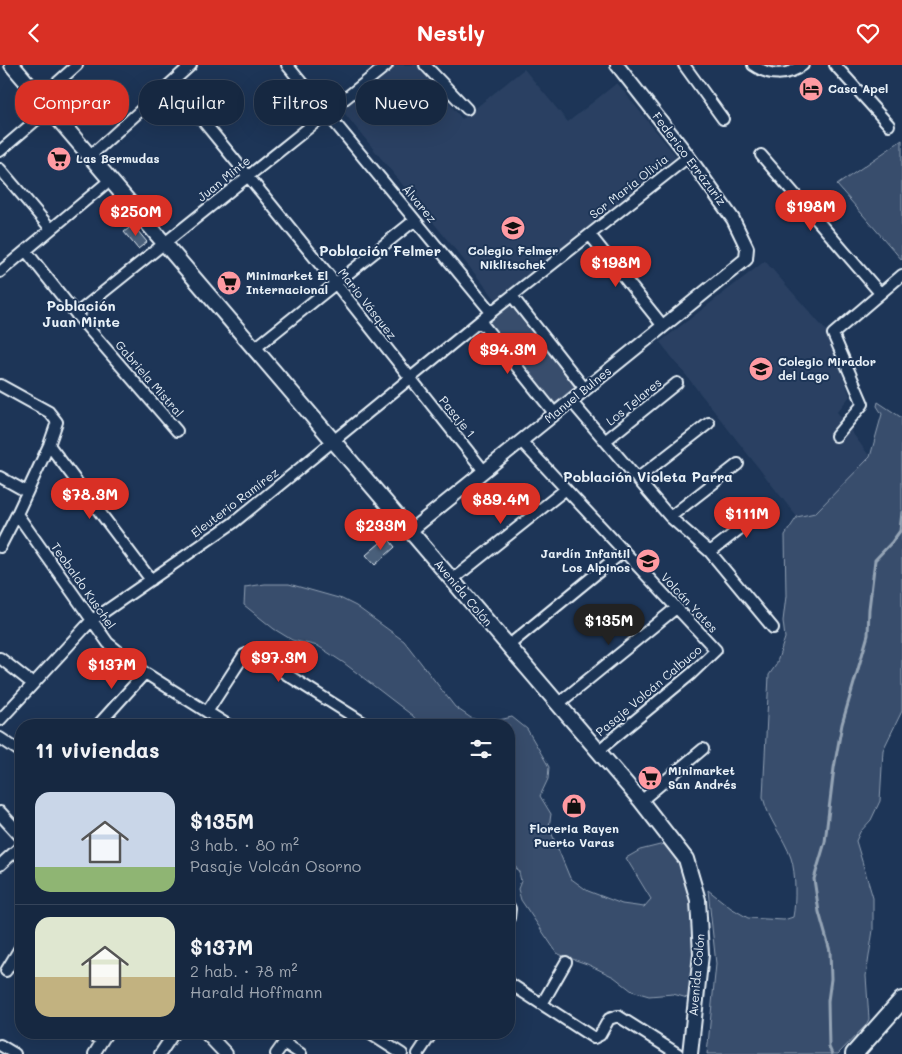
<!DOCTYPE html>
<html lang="es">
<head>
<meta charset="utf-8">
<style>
	:root { --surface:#162841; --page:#23344c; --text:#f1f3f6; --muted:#9ea6b1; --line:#35445a; --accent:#d93025 }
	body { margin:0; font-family:Mali,sans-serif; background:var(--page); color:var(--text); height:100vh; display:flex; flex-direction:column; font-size:19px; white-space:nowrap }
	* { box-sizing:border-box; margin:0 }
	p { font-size:16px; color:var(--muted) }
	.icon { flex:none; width:28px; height:28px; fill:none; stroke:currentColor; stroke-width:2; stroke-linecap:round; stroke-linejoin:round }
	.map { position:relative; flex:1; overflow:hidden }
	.panel { position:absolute; left:15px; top:654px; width:500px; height:320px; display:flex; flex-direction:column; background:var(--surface); border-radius:20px; box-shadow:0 5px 20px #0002,0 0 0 1px var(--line) }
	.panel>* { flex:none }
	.top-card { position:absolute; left:15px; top:15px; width:500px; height:45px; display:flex; gap:10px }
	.price { position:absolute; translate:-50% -42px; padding:0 11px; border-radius:18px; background:var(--accent); color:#fff; font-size:16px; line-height:32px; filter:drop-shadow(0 1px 2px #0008) }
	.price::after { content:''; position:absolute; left:50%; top:30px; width:15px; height:11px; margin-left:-8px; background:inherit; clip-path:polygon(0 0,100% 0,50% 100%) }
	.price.current { background:#222; color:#fff }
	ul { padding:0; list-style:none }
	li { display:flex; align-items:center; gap:15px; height:125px; padding:0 20px }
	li+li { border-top:1px solid var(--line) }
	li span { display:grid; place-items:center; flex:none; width:140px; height:100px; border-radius:15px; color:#555 }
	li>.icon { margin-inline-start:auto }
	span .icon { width:60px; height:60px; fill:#fffc; stroke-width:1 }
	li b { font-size:21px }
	h2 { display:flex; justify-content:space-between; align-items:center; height:60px; padding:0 20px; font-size:21px }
	.chip { padding:0 18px; border-radius:20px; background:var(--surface); box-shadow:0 5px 20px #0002,0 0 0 1px var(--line); font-size:18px; line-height:45px }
	.chip.current { background:var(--accent); color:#fff }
	header { display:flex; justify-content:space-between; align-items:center; height:65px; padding:0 20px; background:var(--accent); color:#fff; font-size:22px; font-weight:800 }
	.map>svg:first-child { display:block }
	.built { fill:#2a4162 }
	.green { fill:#374d6c; stroke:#909fb2 }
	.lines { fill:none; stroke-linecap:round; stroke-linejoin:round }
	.stream { stroke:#95a4b5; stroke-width:3 }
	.building { fill:#495e7a; stroke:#e8f1f8 }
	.minor-casing { stroke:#e8f1f8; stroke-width:14 }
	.tertiary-casing { stroke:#e8f1f8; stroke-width:16 }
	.secondary-casing { stroke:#e8f1f8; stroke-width:18 }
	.primary-casing { stroke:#e8f1f8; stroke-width:20 }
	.minor { stroke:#1d3557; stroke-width:10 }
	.tertiary { stroke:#1d3557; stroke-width:12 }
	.secondary { stroke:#1d3557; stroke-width:14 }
	.primary { stroke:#1d3557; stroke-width:16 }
	.labels { text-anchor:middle; stroke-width:4; stroke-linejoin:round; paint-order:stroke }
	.poi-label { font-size:12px; font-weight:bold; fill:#e8f1f8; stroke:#1d3557; text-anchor:start }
	.street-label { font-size:12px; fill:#e8f1f8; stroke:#1d3557 }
	.neighbourhood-label { font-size:14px; font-weight:bold; fill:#e8f1f8; stroke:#1d3557 }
</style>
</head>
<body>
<header><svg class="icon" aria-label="back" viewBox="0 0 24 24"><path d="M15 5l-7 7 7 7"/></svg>Nestly<svg class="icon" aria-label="heart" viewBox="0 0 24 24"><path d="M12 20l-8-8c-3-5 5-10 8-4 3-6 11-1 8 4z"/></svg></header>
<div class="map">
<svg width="902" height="989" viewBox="0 0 902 989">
	<rect width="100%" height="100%" fill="#1d3557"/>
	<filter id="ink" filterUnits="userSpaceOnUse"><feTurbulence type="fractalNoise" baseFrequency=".02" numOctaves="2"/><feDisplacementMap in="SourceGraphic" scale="10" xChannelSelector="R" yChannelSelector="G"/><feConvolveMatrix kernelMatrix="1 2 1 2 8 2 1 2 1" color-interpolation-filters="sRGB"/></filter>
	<g filter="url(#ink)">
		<path class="built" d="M 396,0 L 418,0 L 462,54 L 524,4 L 568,57 L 617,18 L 676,91 L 497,236 L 341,44 Z
			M 765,196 L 828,268 L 850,331 L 837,347 L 870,392 L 815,448 L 797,452 L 660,277 Z"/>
		<path class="green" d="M 902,75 L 902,195 L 837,120 Z
			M 511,240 L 575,322 L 553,340 L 486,257 Z
			M 878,337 L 902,353 L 902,646 L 883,685 L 880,736 L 871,755 L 860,767 L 856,776 L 873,833 L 873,865 L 866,911 L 869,954 L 866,960 L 838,989 L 707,989 L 716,899 L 708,825 L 731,843 L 748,853 L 784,855 L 793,852 C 796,837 796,808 791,793 C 784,772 768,755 763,732 L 769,610 L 776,600 L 785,573 L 783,556 L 786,531 L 785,470 L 797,452 L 815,448 L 870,392 L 882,349 L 877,341 Z
			M 265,519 L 289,519 L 342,534 L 356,541 L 404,576 L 455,642 L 471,653 L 486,658 L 512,652 L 527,664 L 549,702 L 548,714 L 540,731 L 551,749 L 549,762 L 570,813 L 588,826 L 622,839 L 644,842 L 651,834 L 626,793 L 640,785 L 664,779 L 694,808 L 700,899 L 691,934 L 673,929 L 649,931 L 632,926 L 614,912 L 587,899 L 561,890 L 557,888 L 521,835 L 518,824 L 521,816 L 519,807 L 509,792 L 509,660 L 420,660 L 413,651 L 344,598 L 318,581 L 292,575 L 274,564 L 244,540 L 245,522 Z"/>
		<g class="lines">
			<path class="stream" d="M 832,989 L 829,982 L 828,936 L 831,914 L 830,886 L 819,847 L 814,814 L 825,777 L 834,703 L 842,659 L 868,570 L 869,544 L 875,495 L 892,477 L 900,466 L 902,447"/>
		</g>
		<path class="building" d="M 133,160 L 147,177 L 138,184 L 124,167 Z
			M 387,472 L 395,482 L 375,500 L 366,490 Z"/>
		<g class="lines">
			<defs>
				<path id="minor" d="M 287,0 L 491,247
					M 425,0 L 467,44
					M 684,0 L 723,54
					M 753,0 C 769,11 787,12 803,0
					M 835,0 L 889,60
					M 172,18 L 336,219 L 484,406
					M 40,33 L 77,0
					M 0,86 L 49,44
					M 761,90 L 880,228
					M 90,91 L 191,0
					M 0,104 L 51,164
					M 590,170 L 663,261
					M 26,186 L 76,249 L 177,366
					M 0,207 L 110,115
					M 512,231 L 585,324
					M 76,249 L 387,0
					M 480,256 L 555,349
					M 254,284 L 415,155
					M 0,320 L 49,347 L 57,357 L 49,380 L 17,449 L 108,578 L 145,608 L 228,660
					M 571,336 L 670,452 L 710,487 L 773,563
					M 836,371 L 863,339 L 833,269 L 902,210
					M 521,376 L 716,585 L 691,609 L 598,686
					M 605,376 L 677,318
					M 49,380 L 151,515
					M 0,412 L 27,427
					M 637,414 L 709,358
					M 670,452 L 738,399
					M 0,482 L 17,449
					M 710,487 L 769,441
					M 452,515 L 566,424
					M 508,581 L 624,486
					M 0,593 L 33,619
					M 558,639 L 676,543
					M 207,647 L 244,590 L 251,587 L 367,660
					M 0,655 L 91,556 L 233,458 L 480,256 L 688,92
					M 98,660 L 145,608
					M 0,673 L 21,687
					M 641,736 L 703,684
					M 0,800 L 21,781
					M 509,842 L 510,844 L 509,853
					M 6,906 L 21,881
					M 509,918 L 594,973 L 600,970 L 609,954 L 618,951 L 678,989
					M 542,939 L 566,897
					M 89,968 L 102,976
					M 369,968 L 402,989
					M 284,978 L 301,989
					M 0,980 L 15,989
					M 94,989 L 107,968
					M 160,989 L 174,968
					M 276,989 L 291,968
					M 418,989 L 432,968"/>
				<path id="tertiary" d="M 410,466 L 746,194 L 747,183 L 733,154 L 683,84 L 617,0
					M 0,748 L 21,771
					M 206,968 L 226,989"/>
				<path id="secondary" d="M 12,0 L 641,736 L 686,794 L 698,835 L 701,889 L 690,989"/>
				<path id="primary" d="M 854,989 L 902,935"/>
			</defs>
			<use href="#minor" class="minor-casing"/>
			<use href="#tertiary" class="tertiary-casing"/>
			<use href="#secondary" class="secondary-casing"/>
			<use href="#primary" class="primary-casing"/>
			<use href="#minor" class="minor"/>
			<use href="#tertiary" class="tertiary"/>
			<use href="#secondary" class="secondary"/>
			<use href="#primary" class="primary"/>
		</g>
	</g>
	<defs>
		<symbol id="hotel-disc" viewBox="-11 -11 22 22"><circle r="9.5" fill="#ff9aa2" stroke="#1d3557"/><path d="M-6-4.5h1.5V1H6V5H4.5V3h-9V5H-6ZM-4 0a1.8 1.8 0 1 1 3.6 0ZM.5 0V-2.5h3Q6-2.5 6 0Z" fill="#111"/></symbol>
		<symbol id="supermarket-disc" viewBox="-11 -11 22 22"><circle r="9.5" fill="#ff9aa2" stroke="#1d3557"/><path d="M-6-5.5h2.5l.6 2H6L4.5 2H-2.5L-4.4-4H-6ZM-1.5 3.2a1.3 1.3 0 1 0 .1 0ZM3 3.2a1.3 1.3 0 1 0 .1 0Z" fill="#111"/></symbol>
		<symbol id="school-disc" viewBox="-11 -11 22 22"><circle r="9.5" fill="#ff9aa2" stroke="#1d3557"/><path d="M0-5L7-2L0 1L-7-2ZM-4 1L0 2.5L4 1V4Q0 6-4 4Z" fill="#111"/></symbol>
		<symbol id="shop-disc" viewBox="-11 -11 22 22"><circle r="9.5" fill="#ff9aa2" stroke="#1d3557"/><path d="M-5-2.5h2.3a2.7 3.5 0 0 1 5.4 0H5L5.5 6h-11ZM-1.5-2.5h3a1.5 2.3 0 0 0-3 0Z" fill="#111"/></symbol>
	</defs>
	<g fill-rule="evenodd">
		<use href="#hotel-disc" x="797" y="10" width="28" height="28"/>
		<use href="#supermarket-disc" x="45" y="80" width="28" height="28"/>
		<use href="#school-disc" x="499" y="149" width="28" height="28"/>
		<use href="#supermarket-disc" x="215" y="204" width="28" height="28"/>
		<use href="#school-disc" x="747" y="290" width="28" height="28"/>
		<use href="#school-disc" x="634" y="482" width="28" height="28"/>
		<use href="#supermarket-disc" x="636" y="699" width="28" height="28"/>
		<use href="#shop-disc" x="560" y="727" width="28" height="28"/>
	</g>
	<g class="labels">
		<g class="poi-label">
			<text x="828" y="28">Casa Apel</text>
			<text x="76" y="98">Las Bermudas</text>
			<text x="513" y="190" text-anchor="middle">Colegio Felmer<tspan x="513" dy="14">Niklitschek</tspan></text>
			<text x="246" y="215">Minimarket El<tspan x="246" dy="14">Internacional</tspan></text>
			<text x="778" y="301">Colegio Mirador<tspan x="778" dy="14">del Lago</tspan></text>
			<text x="630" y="493" text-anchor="end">Jardín Infantil<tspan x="630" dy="14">Los Alpinos</tspan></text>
			<text x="668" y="710">Minimarket<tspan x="668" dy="14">San Andrés</tspan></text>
			<text x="574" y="768" text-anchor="middle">Floreria Rayen<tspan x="574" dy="14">Puerto Varas</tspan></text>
		</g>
		<g class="street-label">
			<text transform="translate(689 94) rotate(53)" y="4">Federico Errázuriz</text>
			<text transform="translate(224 114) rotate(-39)" y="4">Juan Minte</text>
			<text transform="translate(629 122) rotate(-38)" y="4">Sor María Olivia</text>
			<text transform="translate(419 139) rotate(50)" y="4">Álvarez</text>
			<text transform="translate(367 239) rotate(52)" y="4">Mario Vásquez</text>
			<text transform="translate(149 314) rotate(49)" y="4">Gabriela Mistral</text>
			<text transform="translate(578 330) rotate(-39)" y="4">Manuel Bulnes</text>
			<text transform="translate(634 337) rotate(-39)" y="4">Los Telares</text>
			<text transform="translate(457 352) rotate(51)" y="4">Pasaje 1</text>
			<text transform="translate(235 438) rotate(-37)" y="4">Eleuterio Ramírez</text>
			<text transform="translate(83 521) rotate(55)" y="4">Teobaldo Kuschel</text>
			<text transform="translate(463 528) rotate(50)" y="4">Avenida Colón</text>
			<text transform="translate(689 538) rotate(47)" y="4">Volcán Yates</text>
			<text transform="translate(649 626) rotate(-40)" y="4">Pasaje Volcán Calbuco</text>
			<text transform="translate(697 910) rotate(-85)" y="4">Avenida Colón</text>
		</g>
		<g class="neighbourhood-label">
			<text x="380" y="191">Población Felmer</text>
			<text x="81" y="246">Población<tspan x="81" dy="16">Juan Minte</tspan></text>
			<text x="648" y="417">Población Violeta Parra</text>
		</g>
	</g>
</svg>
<b class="price" style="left:811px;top:167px">$198M</b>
<b class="price" style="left:136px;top:172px">$250M</b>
<b class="price" style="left:616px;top:223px">$198M</b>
<b class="price" style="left:508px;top:310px">$94.3M</b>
<b class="price" style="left:90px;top:455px">$78.3M</b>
<b class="price" style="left:501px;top:460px">$89.4M</b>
<b class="price" style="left:747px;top:474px">$111M</b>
<b class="price" style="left:381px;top:486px">$233M</b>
<b class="price current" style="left:609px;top:581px">$135M</b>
<b class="price" style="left:279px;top:618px">$97.3M</b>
<b class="price" style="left:112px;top:625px">$137M</b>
<div class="top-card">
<a class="chip current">Comprar</a>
<a class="chip">Alquilar</a>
<a class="chip">Filtros</a>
<a class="chip">Nuevo</a>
</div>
<section class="panel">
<h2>11 viviendas<svg class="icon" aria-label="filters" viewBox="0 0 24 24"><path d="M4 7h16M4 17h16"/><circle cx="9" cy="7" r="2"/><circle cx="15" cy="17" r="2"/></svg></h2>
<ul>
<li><span style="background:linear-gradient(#c9d6e8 75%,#8fb573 0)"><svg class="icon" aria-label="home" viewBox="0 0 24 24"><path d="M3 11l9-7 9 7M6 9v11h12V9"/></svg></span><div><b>$135M</b><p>3 hab. · 80 m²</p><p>Pasaje Volcán Osorno</p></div></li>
<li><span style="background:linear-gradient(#dfe7d0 60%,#c2b280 0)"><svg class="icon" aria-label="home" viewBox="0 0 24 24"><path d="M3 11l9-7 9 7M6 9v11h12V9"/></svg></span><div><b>$137M</b><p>2 hab. · 78 m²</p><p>Harald Hoffmann</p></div></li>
</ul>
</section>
</div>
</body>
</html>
